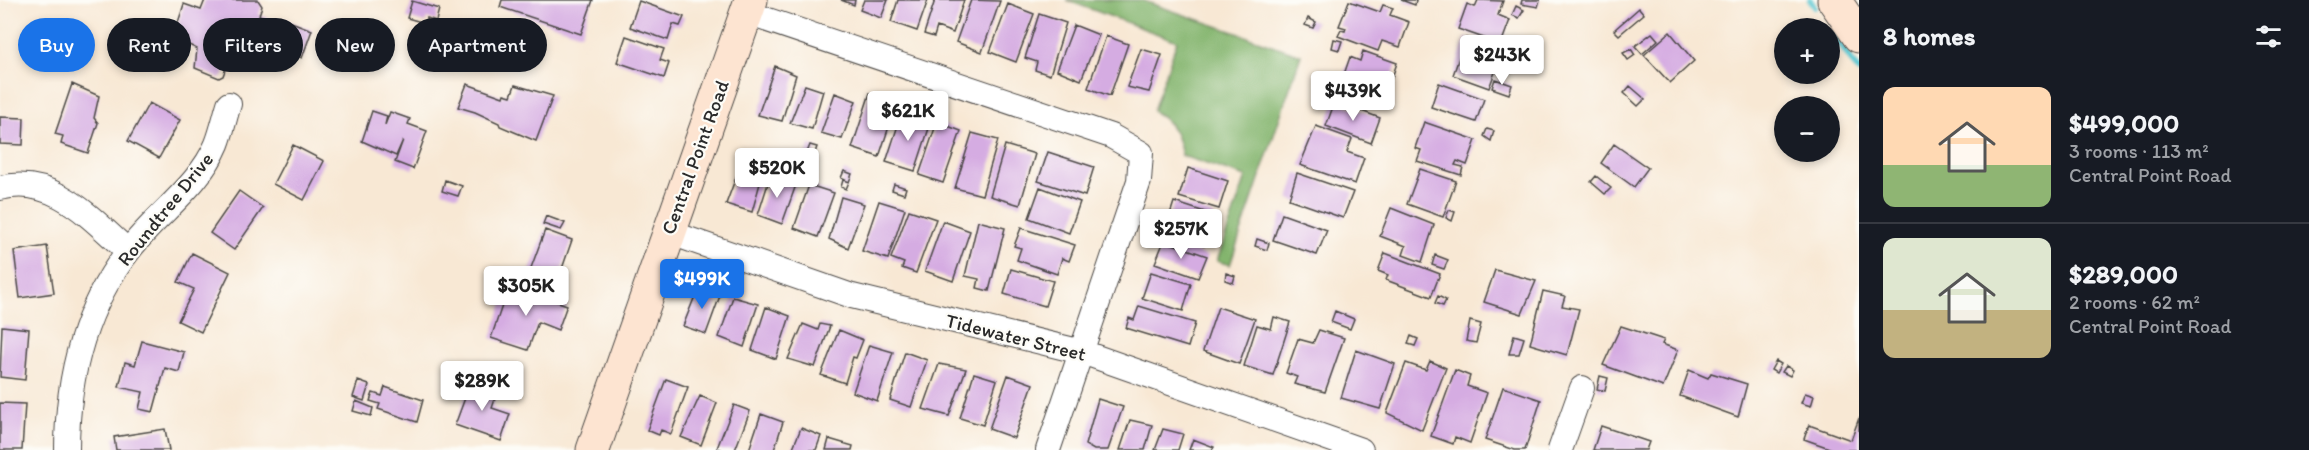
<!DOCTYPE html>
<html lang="en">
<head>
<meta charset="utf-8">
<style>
	:root { --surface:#171b24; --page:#20242c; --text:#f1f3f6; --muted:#9ea1a6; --line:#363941; --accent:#1a73e8 }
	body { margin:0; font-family:Itim,sans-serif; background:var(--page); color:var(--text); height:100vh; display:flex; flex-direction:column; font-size:22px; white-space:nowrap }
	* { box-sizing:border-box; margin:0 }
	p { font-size:20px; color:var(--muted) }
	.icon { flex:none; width:33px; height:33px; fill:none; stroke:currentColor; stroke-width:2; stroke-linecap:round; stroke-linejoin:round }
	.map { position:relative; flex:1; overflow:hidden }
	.sheet { display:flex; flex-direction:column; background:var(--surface); width:450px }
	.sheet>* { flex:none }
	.top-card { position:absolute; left:18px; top:18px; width:570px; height:54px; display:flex; gap:12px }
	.controls { position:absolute; left:1774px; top:18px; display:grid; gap:12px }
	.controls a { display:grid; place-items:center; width:66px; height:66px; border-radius:50%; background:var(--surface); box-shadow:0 3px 9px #0003; font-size:30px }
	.price { position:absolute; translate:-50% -51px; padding:0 14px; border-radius:6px; background:#fff; color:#222; font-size:20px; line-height:39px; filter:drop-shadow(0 2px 3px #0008) }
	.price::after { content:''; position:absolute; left:50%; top:36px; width:18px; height:14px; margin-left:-9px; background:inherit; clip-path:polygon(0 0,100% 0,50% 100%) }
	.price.selected { background:var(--accent); color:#fff }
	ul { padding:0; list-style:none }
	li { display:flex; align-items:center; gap:18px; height:150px; padding:0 24px }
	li+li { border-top:2px solid var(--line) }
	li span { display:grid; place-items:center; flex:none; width:168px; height:120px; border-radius:12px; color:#555 }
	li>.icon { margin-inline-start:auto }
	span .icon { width:72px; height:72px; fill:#fffc; stroke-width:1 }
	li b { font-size:26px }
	h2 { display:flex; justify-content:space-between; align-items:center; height:72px; padding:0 24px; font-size:26px }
	.tag { padding:0 21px; border-radius:27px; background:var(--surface); box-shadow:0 3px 9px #0003; font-size:21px; line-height:54px }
	.tag.selected { background:var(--accent); color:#fff }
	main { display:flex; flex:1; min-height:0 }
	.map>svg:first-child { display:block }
	.forest { fill:#84b56e; stroke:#58704c; stroke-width:1.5 }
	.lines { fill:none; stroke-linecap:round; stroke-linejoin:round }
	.stream { stroke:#5ac7d1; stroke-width:6 }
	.building { fill:#d5ace2 }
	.street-casing { stroke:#4a4744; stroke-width:26 }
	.secondary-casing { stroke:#4a4744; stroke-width:35 }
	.street { stroke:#fff; stroke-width:24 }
	.secondary { stroke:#fde4d1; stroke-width:33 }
	.labels { text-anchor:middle; stroke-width:4.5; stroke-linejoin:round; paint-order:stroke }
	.street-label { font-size:20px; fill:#2b2b2b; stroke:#fdfcf7 }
</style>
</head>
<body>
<main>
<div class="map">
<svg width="1859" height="450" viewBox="0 0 1859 450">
	<rect width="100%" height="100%" fill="#fdfcf7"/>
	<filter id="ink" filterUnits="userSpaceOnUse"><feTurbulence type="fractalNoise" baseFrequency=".0167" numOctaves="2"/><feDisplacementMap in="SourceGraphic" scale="12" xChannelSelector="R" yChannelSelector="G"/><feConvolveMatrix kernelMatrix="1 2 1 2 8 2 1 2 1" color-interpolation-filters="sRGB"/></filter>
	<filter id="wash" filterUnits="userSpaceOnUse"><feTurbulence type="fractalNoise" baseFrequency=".008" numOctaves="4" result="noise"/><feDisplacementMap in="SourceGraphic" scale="24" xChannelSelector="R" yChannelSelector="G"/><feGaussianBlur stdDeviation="1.35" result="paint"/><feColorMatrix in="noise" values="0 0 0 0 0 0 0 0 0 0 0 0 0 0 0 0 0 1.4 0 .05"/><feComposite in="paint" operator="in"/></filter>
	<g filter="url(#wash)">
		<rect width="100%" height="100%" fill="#f8e8d4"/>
		<path class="forest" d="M 1066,0 L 1141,0 L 1301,55 L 1230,265 L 1217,261 L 1246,177 L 1182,156 C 1178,134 1172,122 1153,111 L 1177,41 Z"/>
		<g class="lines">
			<path class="stream" d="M 1810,0 L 1815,7
				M 1833,34 L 1859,72"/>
		</g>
		<g id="blocks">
			<path class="building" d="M 205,0 L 258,0 L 262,6 L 259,15 L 279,22 L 281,18 L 312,30 L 302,58 L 249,34 L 240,42 L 231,66 L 227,65 L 223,76 L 219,78 L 195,68 L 197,49 L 185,43 L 188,38 L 175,32 L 184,4 L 201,10 Z
				M 502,0 L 593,0 L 581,34 L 500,7 Z
				M 841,0 L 855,0 L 854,5 Z
				M 864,0 L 888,0 L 881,18 L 860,10 Z
				M 898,0 L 928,0 L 917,31 L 891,22 Z
				M 935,0 L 964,0 L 953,33 L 937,27 L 934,37 L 924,34 Z
				M 971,0 L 1000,1 L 982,52 L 956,42 Z
				M 1401,0 L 1416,0 L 1415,5 Z
				M 1478,0 L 1503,1 L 1498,15 L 1510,20 L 1501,44 L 1458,29 L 1467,4 L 1475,7 Z
				M 1522,0 L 1540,0 L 1538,7 L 1521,4 Z
				M 412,1 L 439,9 L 436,21 L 427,18 L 425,23 L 407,18 Z
				M 639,1 L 684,17 L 680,26 L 673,24 L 668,40 L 630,27 Z
				M 1349,1 L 1380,12 L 1383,5 L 1393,8 L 1390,15 L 1409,22 L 1400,47 L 1382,41 L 1378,51 L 1338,36 L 1341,30 L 1345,31 L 1346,28 L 1339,26 Z
				M 1008,4 L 1034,14 L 1016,62 L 990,52 Z
				M 1516,6 L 1524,10 L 1519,18 L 1512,15 Z
				M 1639,8 L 1644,14 L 1619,35 L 1614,30 Z
				M 1039,14 L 1066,23 L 1050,75 L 1035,70 L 1037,62 L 1025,58 Z
				M 1308,18 L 1316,22 L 1313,28 L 1305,25 Z
				M 1074,25 L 1099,35 L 1081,80 L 1057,70 Z
				M 1670,32 L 1694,61 L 1670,83 L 1644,55 Z
				M 1652,33 L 1658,40 L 1642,54 L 1635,46 Z
				M 626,36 L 664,49 L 660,60 L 669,63 L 664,78 L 617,62 Z
				M 1106,36 L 1128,44 L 1110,96 L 1088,88 Z
				M 1466,38 L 1503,51 L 1489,88 L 1453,75 Z
				M 1334,39 L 1342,41 L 1339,50 L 1332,48 Z
				M 1141,49 L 1162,55 L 1149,92 L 1127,87 Z
				M 1631,49 L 1635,55 L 1628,60 L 1623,53 Z
				M 1363,51 L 1397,63 L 1385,98 L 1341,83 L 1350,57 L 1360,61 Z
				M 775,66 L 796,75 L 782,121 L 758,115 Z
				M 1495,79 L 1512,85 L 1509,94 L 1492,88 Z
				M 1439,83 L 1484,99 L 1476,122 L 1431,107 Z
				M 72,84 L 99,96 L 94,118 L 98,123 L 88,153 L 61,144 L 63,136 L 55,134 Z
				M 467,84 L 503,97 L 504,94 L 511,96 L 515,85 L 553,96 L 536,141 L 500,126 L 499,123 L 475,112 L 458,107 Z
				M 805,85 L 823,91 L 812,129 L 790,123 Z
				M 1630,86 L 1645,99 L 1638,106 L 1624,93 Z
				M 835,93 L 856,101 L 842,139 L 821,133 Z
				M 870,93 L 897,102 L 879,157 L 852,148 Z
				M 1335,101 L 1380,118 L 1371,143 L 1326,126 Z
				M 149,103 L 180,120 L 159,158 L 128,141 Z
				M 372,111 L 387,116 L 385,125 L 390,112 L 410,119 L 408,124 L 427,131 L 413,169 L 395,162 L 403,140 L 396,156 L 362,141 Z
				M 902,113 L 931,122 L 915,171 L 886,162 Z
				M 0,117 L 24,118 L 23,145 L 0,144 Z
				M 937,122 L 961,131 L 943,183 L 919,175 Z
				M 1424,122 L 1476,140 L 1467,165 L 1457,161 L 1455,165 L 1463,167 L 1461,175 L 1417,161 L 1421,150 L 1415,148 Z
				M 1316,126 L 1352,139 L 1347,152 L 1364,158 L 1355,184 L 1300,165 Z
				M 1487,129 L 1494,131 L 1491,141 L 1484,136 Z
				M 972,133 L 998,140 L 982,195 L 955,188 Z
				M 1614,144 L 1648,168 L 1634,187 L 1601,163 Z
				M 293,145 L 324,161 L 304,200 L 273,184 Z
				M 810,145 L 817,147 L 813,158 L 806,155 Z
				M 1005,145 L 1035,154 L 1020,205 L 990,196 Z
				M 1048,152 L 1094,167 L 1085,196 L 1038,181 Z
				M 742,161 L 764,169 L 752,212 L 726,204 Z
				M 1188,168 L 1228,181 L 1219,209 L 1179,197 Z
				M 1420,169 L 1456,181 L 1443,217 L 1407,204 Z
				M 844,171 L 852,174 L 849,182 L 841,178 Z
				M 1297,173 L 1353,192 L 1343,218 L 1289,199 Z
				M 771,174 L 797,182 L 782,224 L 758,215 Z
				M 1596,176 L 1611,188 L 1605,194 L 1591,182 Z
				M 445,180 L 462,186 L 458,196 L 442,191 Z
				M 843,180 L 849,182 L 846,189 L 841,187 Z
				M 894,184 L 906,188 L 904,194 L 892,190 Z
				M 809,185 L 834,193 L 818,237 L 794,228 Z
				M 1040,187 L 1080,202 L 1069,233 L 1029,218 Z
				M 239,191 L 263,208 L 234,250 L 210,233 Z
				M 841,197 L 864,204 L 848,248 L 829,239 Z
				M 879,201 L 905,209 L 888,259 L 862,251 Z
				M 1174,202 L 1214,215 L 1204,246 L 1164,233 Z
				M 1391,208 L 1434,225 L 1422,262 L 1403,255 L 1406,246 L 1380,236 Z
				M 909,210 L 936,219 L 916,273 L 902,268 L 904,263 L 891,258 Z
				M 1449,210 L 1455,212 L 1452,221 L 1446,218 Z
				M 1282,214 L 1327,230 L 1317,255 L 1273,240 Z
				M 546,216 L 565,223 L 561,230 L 543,224 Z
				M 943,221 L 970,231 L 953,281 L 925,271 Z
				M 978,221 L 1005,228 L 989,291 L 977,288 L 979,279 L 965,276 Z
				M 1021,228 L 1075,245 L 1069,261 L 1062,258 L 1057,274 L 1017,260 L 1021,248 L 1014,246 Z
				M 545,230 L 572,240 L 556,286 L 528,276 Z
				M 1257,239 L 1269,243 L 1267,250 L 1255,246 Z
				M 1164,241 L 1207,256 L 1198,278 L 1155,263 Z
				M 47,246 L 54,293 L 20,298 L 14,251 Z
				M 192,253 L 230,272 L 201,332 L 178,321 L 194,289 L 178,282 Z
				M 1385,253 L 1440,274 L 1431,297 L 1386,280 L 1388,275 L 1378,271 Z
				M 1435,255 L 1448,260 L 1444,269 L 1432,265 Z
				M 1011,269 L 1053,281 L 1045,306 L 1004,294 Z
				M 1495,270 L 1536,281 L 1522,314 L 1484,302 Z
				M 1151,272 L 1191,284 L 1183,311 L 1142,298 Z
				M 1226,273 L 1235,276 L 1233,283 L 1225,280 Z
				M 509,285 L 567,305 L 558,330 L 538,322 L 528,350 L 491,338 Z
				M 699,286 L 721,293 L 706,334 L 683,326 Z
				M 1543,291 L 1565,296 L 1562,306 L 1579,309 L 1567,355 L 1530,344 Z
				M 1438,296 L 1446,300 L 1443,306 L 1435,303 Z
				M 733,297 L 758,304 L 744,347 L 719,337 Z
				M 1139,306 L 1195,323 L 1188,347 L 1126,328 L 1129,318 L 1134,320 Z
				M 766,307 L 790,316 L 776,359 L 752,350 Z
				M 1218,307 L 1255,319 L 1239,364 L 1203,351 Z
				M 1335,311 L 1354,319 L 1350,329 L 1331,322 Z
				M 1274,317 L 1290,322 L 1273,375 L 1244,366 L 1257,325 L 1271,329 Z
				M 1470,321 L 1481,324 L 1476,343 L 1466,341 Z
				M 803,324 L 818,330 L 820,324 L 830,326 L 815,367 L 788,359 Z
				M 2,326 L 29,329 L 25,380 L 0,377 Z
				M 1621,326 L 1664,340 L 1662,344 L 1678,350 L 1663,387 L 1603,365 Z
				M 839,330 L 863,340 L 856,358 L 853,357 L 845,383 L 821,375 Z
				M 1319,330 L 1344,338 L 1325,392 L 1294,384 L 1297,377 L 1286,373 L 1298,339 L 1313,343 Z
				M 1514,335 L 1524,338 L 1519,354 L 1509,354 Z
				M 1411,336 L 1418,339 L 1415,346 L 1408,344 Z
				M 142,341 L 184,352 L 179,372 L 165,368 L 153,412 L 139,409 L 143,392 L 119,387 L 125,362 L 135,365 Z
				M 869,345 L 893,352 L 877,401 L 853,392 Z
				M 1356,350 L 1395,364 L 1380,409 L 1341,398 Z
				M 905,352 L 927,360 L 911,407 L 890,400 Z
				M 1430,361 L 1446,368 L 1422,430 L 1387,413 L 1406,363 L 1426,370 Z
				M 1776,361 L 1781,364 L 1776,373 L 1771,370 Z
				M 939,364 L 966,369 L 949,416 L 923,409 Z
				M 1786,366 L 1793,370 L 1790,376 L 1782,372 Z
				M 1455,370 L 1470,376 L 1467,386 L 1487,393 L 1470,443 L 1455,437 L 1453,444 L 1431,436 Z
				M 1689,370 L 1708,378 L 1711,373 L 1747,384 L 1738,417 L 1680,396 Z
				M 974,373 L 997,380 L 983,425 L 960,418 Z
				M 1008,375 L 1033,384 L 1014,438 L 989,429 Z
				M 1600,376 L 1608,378 L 1605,391 L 1597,389 Z
				M 472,379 L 499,388 L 492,408 L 510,414 L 501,441 L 455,425 Z
				M 666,379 L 688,387 L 671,434 L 661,430 L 659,435 L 647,430 Z
				M 358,381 L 369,385 L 364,401 L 353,397 Z
				M 385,387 L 423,400 L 417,422 L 378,409 L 380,404 L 370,401 L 373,393 L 382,396 Z
				M 1503,387 L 1541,400 L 1525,450 L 1515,450 L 1485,440 Z
				M 1805,393 L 1814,396 L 1811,406 L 1801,403 Z
				M 700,396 L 717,403 L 701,445 L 681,437 Z
				M 1098,399 L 1123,407 L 1108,450 L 1094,450 L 1085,445 Z
				M 356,401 L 373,408 L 371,416 L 353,411 Z
				M 0,403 L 25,404 L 22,450 L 0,450 Z
				M 734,405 L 750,411 L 735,450 L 723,450 L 717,448 Z
				M 761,414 L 783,422 L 774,450 L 749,450 Z
				M 1859,418 L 1859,450 L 1835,450 L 1804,439 L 1809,425 L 1851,440 Z
				M 1130,420 L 1152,425 L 1145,450 L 1120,450 Z
				M 1601,426 L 1649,442 L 1646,450 L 1593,450 Z
				M 801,428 L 821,436 L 816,450 L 792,450 Z
				M 165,429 L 169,450 L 116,450 L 114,437 Z
				M 1163,429 L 1183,434 L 1178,450 L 1155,450 Z
				M 829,439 L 853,446 L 852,450 L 826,450 Z
				M 1193,439 L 1214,447 L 1212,450 L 1189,450 Z"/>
		</g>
	</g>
	<g filter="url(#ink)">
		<use href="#blocks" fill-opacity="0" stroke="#4a4744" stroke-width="1.5"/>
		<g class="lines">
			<defs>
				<path id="street" d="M 747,13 L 1111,136 L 1141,153 L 1139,181 L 1048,450
					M 0,188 C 54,174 91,219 128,251
					M 668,232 L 852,296 L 1082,352 L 1361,450
					M 67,450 C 67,378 84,307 130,249 C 157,214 200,185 217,144 C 222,131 225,117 229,104
					M 1560,450 L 1582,388"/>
				<path id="secondary" d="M 1834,0 L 1859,36
					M 593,450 L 751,0"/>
			</defs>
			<use href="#street" class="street-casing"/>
			<use href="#secondary" class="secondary-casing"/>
			<use href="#street" class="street"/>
			<use href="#secondary" class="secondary"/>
		</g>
	</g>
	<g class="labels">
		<g class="street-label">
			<text transform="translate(695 157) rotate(-70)" y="7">Central Point Road</text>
			<text transform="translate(165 209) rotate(-51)" y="7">Roundtree Drive</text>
			<text transform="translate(1016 337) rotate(14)" y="7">Tidewater Street</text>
		</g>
	</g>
</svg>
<div class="controls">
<a>+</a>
<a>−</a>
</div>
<b class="price" style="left:1502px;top:86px">$243K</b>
<b class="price" style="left:1353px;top:122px">$439K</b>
<b class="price" style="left:908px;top:142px">$621K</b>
<b class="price" style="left:777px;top:199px">$520K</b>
<b class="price" style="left:1181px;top:260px">$257K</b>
<b class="price selected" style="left:702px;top:310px">$499K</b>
<b class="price" style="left:526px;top:317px">$305K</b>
<b class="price" style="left:482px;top:412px">$289K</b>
<div class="top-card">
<a class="tag selected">Buy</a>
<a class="tag">Rent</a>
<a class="tag">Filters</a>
<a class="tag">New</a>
<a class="tag">Apartment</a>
</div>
</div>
<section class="sheet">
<h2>8 homes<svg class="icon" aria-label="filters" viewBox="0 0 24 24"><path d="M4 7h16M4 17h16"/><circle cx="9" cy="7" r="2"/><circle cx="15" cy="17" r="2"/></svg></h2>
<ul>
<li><span style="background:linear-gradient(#ffd9b3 65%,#8fb573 0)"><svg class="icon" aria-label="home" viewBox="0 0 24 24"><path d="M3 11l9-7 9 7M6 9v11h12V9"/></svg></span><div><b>$499,000</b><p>3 rooms · 113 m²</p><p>Central Point Road</p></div></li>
<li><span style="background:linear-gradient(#dfe7d0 60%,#c2b280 0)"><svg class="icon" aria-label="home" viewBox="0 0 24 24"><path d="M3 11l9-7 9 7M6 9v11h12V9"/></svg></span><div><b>$289,000</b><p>2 rooms · 62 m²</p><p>Central Point Road</p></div></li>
</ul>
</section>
</main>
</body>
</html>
